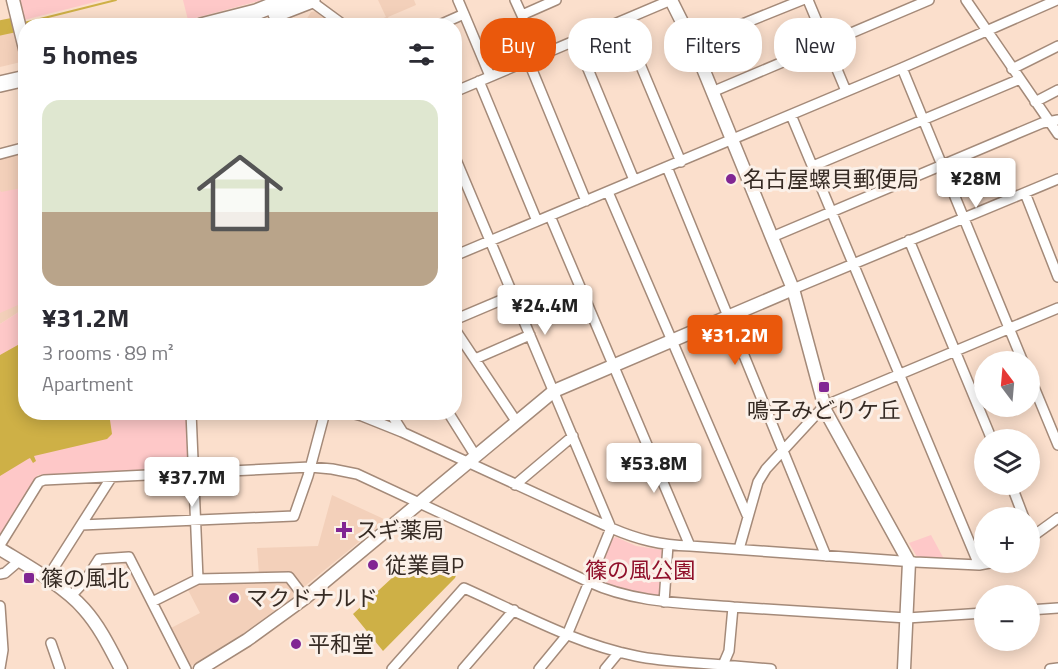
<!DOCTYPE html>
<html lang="en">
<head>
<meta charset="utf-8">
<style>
	:root { --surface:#fff; --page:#f7f7f7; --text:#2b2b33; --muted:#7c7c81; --line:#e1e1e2; --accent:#ea580c }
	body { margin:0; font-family:"Titillium Web","Noto Sans JP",sans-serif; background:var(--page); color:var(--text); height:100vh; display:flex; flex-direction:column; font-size:22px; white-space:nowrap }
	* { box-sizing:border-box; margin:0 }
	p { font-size:20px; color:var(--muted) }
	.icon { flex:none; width:33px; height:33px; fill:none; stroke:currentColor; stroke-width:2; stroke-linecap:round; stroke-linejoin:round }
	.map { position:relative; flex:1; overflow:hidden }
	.sheet { position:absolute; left:18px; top:18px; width:444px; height:402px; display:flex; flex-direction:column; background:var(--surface); border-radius:24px; box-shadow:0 3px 15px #0003 }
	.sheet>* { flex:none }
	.banner { position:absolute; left:480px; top:18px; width:488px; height:54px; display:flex; gap:12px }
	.needle { width:39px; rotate:344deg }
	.buttons { position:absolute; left:974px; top:351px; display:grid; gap:12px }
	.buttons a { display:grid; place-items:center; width:66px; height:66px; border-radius:50%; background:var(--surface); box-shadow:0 3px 15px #0003; font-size:30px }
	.price { position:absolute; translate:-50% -51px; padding:0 14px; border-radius:6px; background:#fff; color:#222; font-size:20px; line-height:39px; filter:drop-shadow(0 2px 3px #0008) }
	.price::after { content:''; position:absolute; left:50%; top:36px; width:18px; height:14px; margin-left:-9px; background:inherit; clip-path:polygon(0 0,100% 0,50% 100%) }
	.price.selected { background:var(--accent); color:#fff }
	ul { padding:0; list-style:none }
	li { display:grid; align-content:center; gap:12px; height:318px; padding:0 24px }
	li+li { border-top:2px solid var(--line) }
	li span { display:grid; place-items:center; height:186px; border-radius:18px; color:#555 }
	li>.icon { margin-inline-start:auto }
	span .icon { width:108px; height:108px; fill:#fffc; stroke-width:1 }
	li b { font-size:26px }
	h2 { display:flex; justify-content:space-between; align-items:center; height:72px; padding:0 24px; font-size:26px }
	.chip { padding:0 21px; border-radius:24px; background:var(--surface); box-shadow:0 3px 15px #0003; font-size:21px; line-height:54px }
	.chip.selected { background:var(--accent); color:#fff }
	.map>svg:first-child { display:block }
	.built { fill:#f3d0ba }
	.green { fill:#fec8c8 }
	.water { fill:#ceb046 }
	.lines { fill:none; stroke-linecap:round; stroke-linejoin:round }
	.stream { stroke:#ceb046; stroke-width:2 }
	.river { stroke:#ceb046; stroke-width:15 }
	.minor-casing { stroke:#a48a79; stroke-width:12 }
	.tertiary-casing { stroke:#a48a79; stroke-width:15 }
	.primary-casing { stroke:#a48a79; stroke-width:18 }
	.minor { stroke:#fff; stroke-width:9 }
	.tertiary { stroke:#fff; stroke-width:12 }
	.primary { stroke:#fff; stroke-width:15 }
	.poi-dot { fill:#812693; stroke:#fbf0e8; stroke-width:2 }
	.labels { text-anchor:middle; stroke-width:6; stroke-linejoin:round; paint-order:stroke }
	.poi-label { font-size:22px; fill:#362b24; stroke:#fbf0e8; text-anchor:start }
	.park-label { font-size:22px; fill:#90102b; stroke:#fbf0e8 }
</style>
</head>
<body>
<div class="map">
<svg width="1058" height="669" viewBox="0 0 1058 669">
	<rect width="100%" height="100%" fill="#fbdfcc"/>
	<path class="built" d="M 378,0 L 414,0 L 416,5 L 388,17 L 392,25 L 379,25 L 377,21 L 386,17 Z
		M 316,11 L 336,25 L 303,25 L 311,12 Z
		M 15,31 L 23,58 L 21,62 L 0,67 L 0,35 Z
		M 25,152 L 25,308 L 0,324 L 0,158 Z
		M 332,495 L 386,520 L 305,586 L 300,586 L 291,574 L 259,575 L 257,548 L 318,546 Z
		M 288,581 L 296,591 L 296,595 L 244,633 L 191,666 L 187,664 L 169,629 L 200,613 L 187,588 L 198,582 Z"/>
	<path class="green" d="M 18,0 L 103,0 L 24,20 Z
		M 183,0 L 263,0 L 188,20 Z
		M 21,188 L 26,210 L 25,302 L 0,313 L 0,190 L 1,192 Z
		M 25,308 L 26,412 L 169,413 L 185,417 L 187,421 L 190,465 L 186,468 L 38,475 L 0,534 L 0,324 Z
		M 931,535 L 944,559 L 917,557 L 909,543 Z
		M 616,537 L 636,546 L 664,550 L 663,592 L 660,596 L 620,588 L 596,579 L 595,575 L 611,539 Z"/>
	<path class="water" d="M 25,341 L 26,412 L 109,413 L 112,434 L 107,439 L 34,456 L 36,461 L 33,463 L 30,458 L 28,459 L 0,476 L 0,355 Z
		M 419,553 L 458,570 L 455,578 L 383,651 L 353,614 Z"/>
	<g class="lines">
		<path class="stream" d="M 24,23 L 116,0"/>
		<path class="river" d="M 0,28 L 14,25"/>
		<defs>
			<path id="minor" d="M 515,0 L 540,55
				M 808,0 L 846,91
				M 966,0 L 1058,134
				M 311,1 L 345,26
				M 464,14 L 490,76
				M 522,15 L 556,0
				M 622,21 L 681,162
				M 437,26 L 464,14 L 458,0
				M 576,40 L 634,180
				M 693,44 L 802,0
				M 528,60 L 586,201
				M 902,68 L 1023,362
				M 1012,69 L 1058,46
				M 479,81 L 537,221
				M 454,92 L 671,0
				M 712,92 L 929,0
				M 1035,102 L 1058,90
				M 791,115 L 979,565
				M 0,154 L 26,147
				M 454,155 L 611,528
				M 813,166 L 1020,79
				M 667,167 L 826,556
				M 608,192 L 747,515
				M 1025,193 L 1058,277
				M 550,216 L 690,546 L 915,562 L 979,565 L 995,562
				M 772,237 L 1042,123 L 1058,120
				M 909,240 L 992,440
				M 454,256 L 902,68 L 1057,0
				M 793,289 L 1058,179
				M 454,320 L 513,295
				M 454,328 L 516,421
				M 475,359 L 530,335
				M 1029,375 L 1058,445
				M 191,412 L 198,579
				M 347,412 L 362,416 L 402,432 L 611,528
				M 390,412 L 402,431
				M 448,412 L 475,455
				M 1011,484 L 1024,518
				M 515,485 L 573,436
				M 81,525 L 111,478
				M 1029,539 L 1058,518
				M 0,545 L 39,482 L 44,480 L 310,467 L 332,469 L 357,474 L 589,582 L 567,635 L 539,669
				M 690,546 C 660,545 639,540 611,528 L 589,582 C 634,603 684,603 733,607
				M 739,549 L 758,482 L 766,469 L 824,406 L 1058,308
				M 0,574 L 5,573 L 19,561
				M 46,580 L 81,525 L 294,516 L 308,476 L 325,412
				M 71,596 L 85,581 L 99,559 L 129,557 L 186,669
				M 152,602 L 198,579 L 289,577 L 305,598
				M 664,602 L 668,545
				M 0,606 L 3,650 L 0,668
				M 1029,610 L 1058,608
				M 51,643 L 60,669
				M 392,669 L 464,588 C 520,613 576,644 636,656 C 664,662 694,662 723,665 L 721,669
				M 463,669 L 514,610
				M 605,669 L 619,652
				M 771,669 L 723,665 L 729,651 L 733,607 L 907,618 L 984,613
				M 1050,669 L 1058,668"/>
			<path id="tertiary" d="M 13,0 L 26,53
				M 671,0 L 693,44 L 793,289 L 826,412 L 909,562 L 904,669
				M 0,549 C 26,565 64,586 84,609 C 100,627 110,648 121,669
				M 200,669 L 247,640 L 305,598 L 554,391 L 793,289"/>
			<path id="primary" d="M 276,14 L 312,0
				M 201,26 L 256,12 L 286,0
				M 0,84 L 26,78"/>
		</defs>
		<use href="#minor" class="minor-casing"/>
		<use href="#tertiary" class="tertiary-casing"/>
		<use href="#primary" class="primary-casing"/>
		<use href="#minor" class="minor"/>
		<use href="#tertiary" class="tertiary"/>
		<use href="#primary" class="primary"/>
	</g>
	<g class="poi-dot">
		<circle cx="731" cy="179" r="6"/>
		<rect x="818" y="381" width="12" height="12" rx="3"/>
		<path d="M341 521h6v6h6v6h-6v6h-6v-6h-6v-6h6z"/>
		<circle cx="373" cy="565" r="6"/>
		<rect x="23" y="572" width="12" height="12" rx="3"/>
		<circle cx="234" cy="598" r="6"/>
		<circle cx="296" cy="644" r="6"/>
	</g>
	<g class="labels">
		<g class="poi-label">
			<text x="743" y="187">名古屋螺貝郵便局</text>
			<text x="824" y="418" text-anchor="middle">鳴子みどりケ丘</text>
			<text x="356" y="538">スギ薬局</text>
			<text x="385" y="573">従業員P</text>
			<text x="41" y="586">篠の風北</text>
			<text x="246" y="606">マクドナルド</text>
			<text x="308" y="652">平和堂</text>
		</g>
		<g class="park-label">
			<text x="640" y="578">篠の風公園</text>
		</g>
	</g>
</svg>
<div class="buttons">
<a><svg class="needle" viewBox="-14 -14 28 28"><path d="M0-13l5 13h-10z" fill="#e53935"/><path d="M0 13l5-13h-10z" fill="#7c7c81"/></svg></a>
<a><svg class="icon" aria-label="layers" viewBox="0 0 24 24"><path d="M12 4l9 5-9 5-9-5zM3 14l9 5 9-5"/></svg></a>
<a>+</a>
<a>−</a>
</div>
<b class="price" style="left:976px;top:209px">¥28M</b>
<b class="price" style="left:545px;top:336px">¥24.4M</b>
<b class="price selected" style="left:735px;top:366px">¥31.2M</b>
<b class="price" style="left:654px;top:494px">¥53.8M</b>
<b class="price" style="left:192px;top:508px">¥37.7M</b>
<div class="banner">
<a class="chip selected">Buy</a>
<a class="chip">Rent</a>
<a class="chip">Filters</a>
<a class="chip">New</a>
</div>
<section class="sheet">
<h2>5 homes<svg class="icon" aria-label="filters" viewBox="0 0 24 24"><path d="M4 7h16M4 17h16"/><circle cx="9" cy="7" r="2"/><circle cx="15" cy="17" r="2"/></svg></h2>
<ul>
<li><span style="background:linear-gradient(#dfe7d0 60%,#b9a48a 0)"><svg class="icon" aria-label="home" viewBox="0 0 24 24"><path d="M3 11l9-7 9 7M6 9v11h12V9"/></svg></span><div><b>¥31.2M</b><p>3 rooms · 89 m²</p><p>Apartment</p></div></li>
</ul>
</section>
</div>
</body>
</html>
